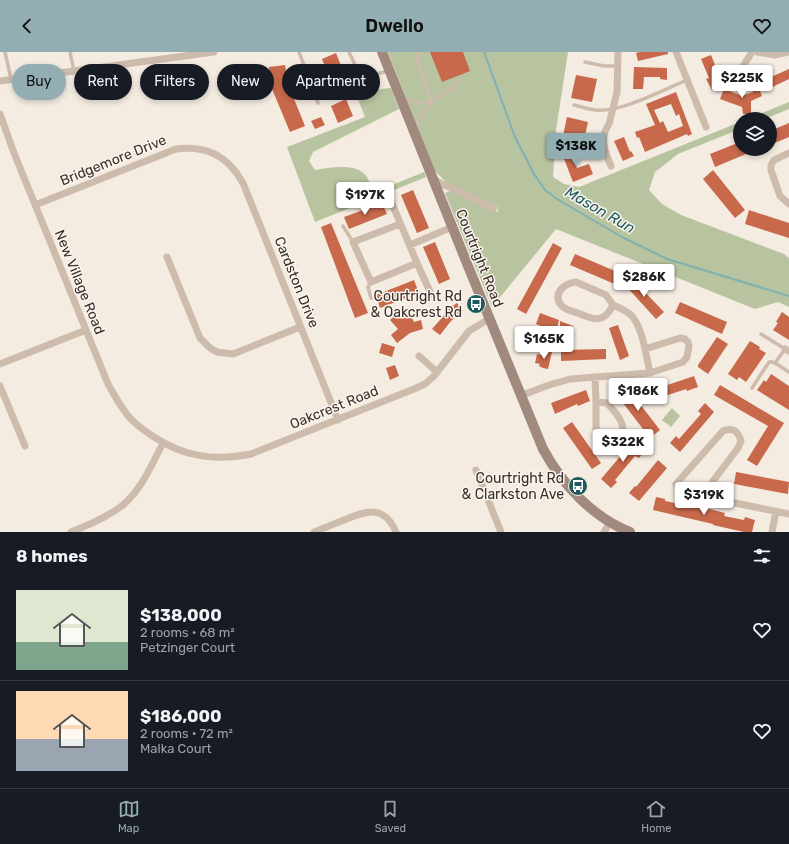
<!DOCTYPE html>
<html lang="en">
<head>
<meta charset="utf-8">
<style>
	:root { --surface:#171b24; --page:#20242c; --text:#f1f3f6; --muted:#9ea1a6; --line:#363941; --accent:#92aeb2 }
	body { margin:0; font-family:Rubik,sans-serif; background:var(--page); color:var(--text); height:100vh; display:flex; flex-direction:column; font-size:15px; white-space:nowrap }
	* { box-sizing:border-box; margin:0 }
	p { font-size:13px; color:var(--muted) }
	.icon { flex:none; width:22px; height:22px; fill:none; stroke:currentColor; stroke-width:2; stroke-linecap:round; stroke-linejoin:round }
	.map { position:relative; height:480px; overflow:hidden }
	.sheet { display:flex; flex-direction:column; background:var(--surface); flex:1 }
	.sheet>* { flex:none }
	.hud { position:absolute; left:12px; top:12px; width:400px; height:36px; display:flex; gap:8px }
	.fabs { position:absolute; left:733px; top:60px; display:grid; gap:8px }
	.fabs a { display:grid; place-items:center; width:44px; height:44px; border-radius:50%; background:var(--surface); box-shadow:0 2px 6px #0003; font-size:20px }
	.price { position:absolute; translate:-50% -34px; padding:0 9px; border-radius:4px; background:#fff; color:#222; font-size:13px; line-height:26px; filter:drop-shadow(0 1px 2px #0008) }
	.price::after { content:''; position:absolute; left:50%; top:24px; width:12px; height:9px; margin-left:-6px; background:inherit; clip-path:polygon(0 0,100% 0,50% 100%) }
	.price.current { background:var(--accent); color:#111 }
	ul { padding:0; list-style:none }
	li { display:flex; align-items:center; gap:12px; height:100px; padding:0 16px }
	li+li { border-top:1px solid var(--line) }
	li span { display:grid; place-items:center; flex:none; width:112px; height:80px; border-radius:0px; color:#555 }
	li>.icon { margin-inline-start:auto }
	span .icon { width:48px; height:48px; fill:#fffc; stroke-width:1 }
	li b { font-size:17px }
	h2 { display:flex; justify-content:space-between; align-items:center; height:48px; padding:0 16px; font-size:17px }
	.tag { padding:0 14px; border-radius:18px; background:var(--surface); box-shadow:0 2px 6px #0003; font-size:14px; line-height:36px }
	.tag.current { background:var(--accent); color:#111 }
	header { display:flex; justify-content:space-between; align-items:center; height:52px; padding:0 16px; background:var(--accent); color:#111; font-size:18px; font-weight:600 }
	.tab-bar { display:flex; justify-content:space-around; align-items:center; height:56px; border-top:1px solid var(--line); background:var(--surface); font-size:11px; color:var(--muted) }
	.tab-bar a { display:grid; justify-items:center; gap:2px }
	.tab-bar .current { color:var(--accent) }
	.map>svg:first-child { display:block }
	.green { fill:#b8c4a0 }
	.lines { fill:none; stroke-linecap:round; stroke-linejoin:round }
	.stream { stroke:#7fb0b2; stroke-width:2 }
	.building { fill:#c8694b; fill-rule:evenodd }
	.lane { stroke:#cdbbac; stroke-width:3.5 }
	.street { stroke:#cdbbac; stroke-width:7 }
	.secondary { stroke:#a18a7d; stroke-width:10 }
	.labels { text-anchor:middle; stroke-width:3; stroke-linejoin:round; paint-order:stroke }
	.street-label { font-size:14px; fill:#3b302b; stroke:#fbf5ee }
	.poi-label { font-size:14px; fill:#3b302b; stroke:#fbf5ee; text-anchor:end }
	.water-label { font-size:15px; font-style:italic; fill:#1f5a5e; stroke:#fbf5ee }
</style>
</head>
<body>
<header><svg class="icon" aria-label="back" viewBox="0 0 24 24"><path d="M15 5l-7 7 7 7"/></svg>Dwello<svg class="icon" aria-label="heart" viewBox="0 0 24 24"><path d="M12 20l-8-8c-3-5 5-10 8-4 3-6 11-1 8 4z"/></svg></header>
<div class="map">
<svg width="789" height="480" viewBox="0 0 789 480">
	<rect width="100%" height="100%" fill="#f4ebe1"/>
	<path class="green" d="M 388,0 L 568,0 L 556,78 L 553,125 L 564,132 L 579,135 L 740,70 L 740,77 L 678,102 L 655,120 L 649,138 L 662,152 L 681,163 L 784,202 L 789,206 L 789,255 L 778,250 L 755,257 L 556,177 L 492,255 L 445,141 L 450,139 L 498,160 L 498,155 L 447,131 L 434,118 Z
		M 391,36 L 399,57 L 313,100 L 309,109 L 315,118 C 331,116 356,110 367,125 C 369,129 371,133 373,137 L 380,138 L 424,120 L 426,125 L 315,170 L 287,95 L 365,65 L 355,40 Z
		M 789,50 L 789,57 L 765,67 L 747,67 Z
		M 672,356 L 680,364 L 671,375 L 662,368 Z"/>
	<g class="lines">
		<path class="stream" d="M 484,0 L 515,85 L 534,122 L 545,138 L 557,147 L 622,185 L 667,207 L 789,244"/>
	</g>
	<path class="building" d="M 430,0 L 463,0 L 470,19 L 442,30 Z
		M 640,0 L 668,0 L 668,2 L 638,9 L 636,1 Z
		M 336,1 L 346,26 L 351,25 L 353,38 L 335,40 L 322,7 Z
		M 711,3 L 716,15 L 712,17 L 721,34 L 712,38 L 706,27 L 709,26 L 701,7 Z
		M 285,13 L 288,32 L 305,74 L 290,80 L 272,37 L 269,15 Z
		M 634,15 L 667,16 L 667,28 L 660,27 L 660,25 L 644,25 L 643,37 L 633,37 Z
		M 789,17 L 789,27 L 766,38 L 762,29 Z
		M 576,23 L 597,27 L 592,50 L 571,46 Z
		M 759,36 L 762,44 L 751,49 L 751,62 L 743,62 L 742,55 L 720,47 L 724,37 L 742,44 L 753,40 L 753,38 Z
		M 676,40 L 692,82 L 688,84 L 687,82 L 645,100 L 639,85 L 637,86 L 635,80 L 655,73 L 646,52 ZM 671,52 L 676,64 L 679,62 L 683,74 L 668,80 L 663,69 L 660,71 L 654,58 Z
		M 346,47 L 353,64 L 338,71 L 331,54 Z
		M 321,65 L 325,73 L 315,77 L 311,69 Z
		M 567,65 L 588,70 L 583,93 L 562,88 Z
		M 789,71 L 789,85 L 770,93 L 770,79 Z
		M 624,85 L 630,100 L 631,99 L 634,104 L 623,109 L 614,89 Z
		M 740,90 L 740,97 L 758,97 L 715,115 L 710,102 Z
		M 569,96 L 577,116 L 589,112 L 593,122 L 573,130 L 561,99 Z
		M 713,118 L 745,158 L 735,166 L 703,127 Z
		M 413,138 L 429,176 L 417,181 L 401,143 Z
		M 382,151 L 387,162 L 349,177 L 344,165 Z
		M 749,158 L 789,171 L 789,186 L 745,172 Z
		M 331,171 L 368,261 L 355,266 L 321,175 Z
		M 435,190 L 450,227 L 439,232 L 423,195 Z
		M 553,191 L 562,196 L 526,262 L 517,257 Z
		M 575,202 L 622,222 L 617,233 L 570,213 Z
		M 633,225 L 642,235 L 641,236 L 664,260 L 656,267 L 625,233 Z
		M 414,228 L 419,241 L 380,256 L 376,243 Z
		M 680,250 L 727,270 L 722,282 L 675,261 Z
		M 457,251 L 463,259 L 451,269 L 440,283 L 432,277 L 448,259 L 447,258 Z
		M 407,256 L 414,270 L 421,268 L 423,277 L 410,281 L 397,291 L 391,283 L 398,277 L 390,268 L 399,260 Z
		M 782,260 L 789,265 L 789,288 L 773,278 L 778,271 L 776,270 Z
		M 540,261 L 559,268 L 556,281 L 536,272 Z
		M 560,269 L 573,274 L 569,286 L 560,282 Z
		M 618,273 L 629,304 L 620,308 L 609,276 Z
		M 717,285 L 728,292 L 708,322 L 698,315 L 698,313 Z
		M 750,289 L 760,295 L 759,297 L 766,301 L 746,330 L 739,325 L 737,328 L 728,322 Z
		M 382,291 L 395,295 L 392,305 L 379,301 Z
		M 606,297 L 606,307 L 561,309 L 561,298 Z
		M 548,299 L 552,300 L 548,317 L 543,316 L 539,314 L 540,312 L 535,311 L 537,302 L 546,304 Z
		M 395,313 L 399,324 L 390,328 L 386,316 Z
		M 771,322 L 789,334 L 789,358 L 757,338 L 764,328 L 766,330 Z
		M 694,324 L 698,335 L 687,339 L 686,337 L 665,344 L 666,347 L 654,351 L 650,339 Z
		M 720,333 L 784,371 L 757,414 L 747,408 L 768,374 L 714,343 Z
		M 626,334 L 660,378 L 650,386 L 616,342 Z
		M 586,338 L 590,349 L 578,354 L 577,352 L 555,362 L 551,351 Z
		M 705,351 L 714,360 L 680,400 L 670,391 L 676,384 L 679,387 L 701,362 L 698,359 Z
		M 572,370 L 601,411 L 592,417 L 563,376 Z
		M 634,388 L 646,398 L 639,406 L 635,404 L 615,428 L 617,430 L 611,436 L 601,427 Z
		M 658,408 L 667,416 L 639,449 L 629,441 L 635,434 L 636,435 Z
		M 736,420 L 789,430 L 788,442 L 734,432 Z
		M 656,445 L 665,447 L 665,449 L 697,456 L 697,454 L 725,461 L 724,464 L 744,468 L 745,465 L 755,468 L 752,480 L 744,480 L 713,473 L 713,472 L 653,458 Z"/>
	<g class="lines">
		<path class="lane" d="M 5,0 L 11,27
			M 70,0 L 74,19
			M 299,0 L 318,51
			M 349,0 L 358,19 L 363,25 L 389,19
			M 421,0 L 418,3 L 417,8 L 432,50
			M 585,10 L 604,14 L 618,14
			M 404,47 L 421,51 L 432,50
			M 574,53 C 581,55 588,57 595,58 C 620,61 663,38 687,28
			M 415,75 C 419,66 425,56 433,49 C 442,42 453,38 459,27
			M 343,174 L 353,190
			M 371,246 L 368,235 L 371,230
			M 775,311 L 789,320
			M 752,336 L 769,310 L 772,310 L 775,311 L 785,297 L 761,282"/>
		<path class="street" d="M 676,0 L 706,75
			M 757,0 L 775,3 L 789,0
			M 740,19 L 752,0
			M 0,29 L 214,0
			M 0,62 L 14,101 L 108,332 C 115,344 121,356 130,366 C 136,373 145,379 154,385 C 184,405 215,409 251,402 L 414,337 L 425,332 L 434,324 L 469,279 L 489,267
			M 789,101 L 774,108 L 771,113 L 771,118 L 780,144 L 789,152
			M 611,114 C 605,100 599,86 609,72 L 617,40 L 618,0
			M 434,128 L 494,156
			M 391,149 L 417,211 L 431,242
			M 35,153 L 176,97 C 207,93 228,104 243,131 L 338,368
			M 400,172 L 353,190 L 371,230 L 417,211
			M 410,193 L 452,175
			M 167,205 L 200,286 L 210,296 L 217,300 L 233,302 L 300,275
			M 576,230 L 606,243 L 613,253 C 604,272 594,268 578,261 C 572,259 565,258 561,253 C 552,241 565,231 576,230 Z
			M 613,253 C 620,256 627,259 632,264 C 643,277 646,304 650,321
			M 785,297 L 789,299
			M 419,304 L 437,320
			M 0,312 L 86,278
			M 595,325 L 596,350
			M 0,334 L 25,394
			M 520,344 L 549,333 L 570,327 L 650,321 L 683,310 L 687,305 L 689,294 L 688,290 L 685,287 L 680,286 L 645,297
			M 596,350 L 607,351 C 614,359 630,374 619,385 C 614,389 609,390 603,390 L 596,377 Z
			M 476,418 L 501,480
			M 710,443 L 713,429 L 738,396 L 741,389 C 738,379 733,375 723,379 L 676,432 L 682,435 L 725,449 L 789,462
			M 71,480 C 89,473 108,465 123,453 C 142,437 152,412 163,391
			M 314,480 C 324,476 334,472 344,468 C 366,459 384,452 396,480
			M 604,480 L 610,470
			M 772,480 L 776,459"/>
		<path class="secondary" d="M 382,0 L 468,214 L 543,397 C 562,432 592,465 630,480"/>
	</g>
	<defs>
		<symbol id="bus-disc" viewBox="-11 -11 22 22"><circle r="9.5" fill="#1f5a5e" stroke="#fbf5ee"/><path d="M-5-6H5V4H4V6H2V4H-2V6H-4V4H-5ZM-3.5-4V0h7V-4ZM-3.5 1.2v1.5H-2V1.2ZM2 1.2v1.5H3.5V1.2Z" fill="#fff"/></symbol>
	</defs>
	<g fill-rule="evenodd">
		<use href="#bus-disc" x="465" y="241" width="22" height="22"/>
		<use href="#bus-disc" x="567" y="423" width="22" height="22"/>
	</g>
	<g class="labels">
		<g class="street-label">
			<text transform="translate(113 108) rotate(-22)" y="5">Bridgemore Drive</text>
			<text transform="translate(480 206) rotate(68)" y="5">Courtright Road</text>
			<text transform="translate(80 230) rotate(68)" y="5">New Village Road</text>
			<text transform="translate(297 230) rotate(68)" y="5">Cardston Drive</text>
			<text transform="translate(334 355) rotate(-22)" y="5">Oakcrest Road</text>
		</g>
		<g class="poi-label">
			<text x="462" y="249">Courtright Rd<tspan x="462" dy="16">&amp; Oakcrest Rd</tspan></text>
			<text x="564" y="431">Courtright Rd<tspan x="564" dy="16">&amp; Clarkston Ave</tspan></text>
		</g>
		<g class="water-label">
			<text transform="translate(600 158) rotate(30)" y="5">Mason Run</text>
		</g>
	</g>
</svg>
<div class="fabs">
<a><svg class="icon" aria-label="layers" viewBox="0 0 24 24"><path d="M12 4l9 5-9 5-9-5zM3 14l9 5 9-5"/></svg></a>
</div>
<b class="price" style="left:742px;top:47px">$225K</b>
<b class="price current" style="left:576px;top:115px">$138K</b>
<b class="price" style="left:365px;top:164px">$197K</b>
<b class="price" style="left:644px;top:246px">$286K</b>
<b class="price" style="left:544px;top:308px">$165K</b>
<b class="price" style="left:638px;top:360px">$186K</b>
<b class="price" style="left:623px;top:411px">$322K</b>
<b class="price" style="left:704px;top:464px">$319K</b>
<div class="hud">
<a class="tag current">Buy</a>
<a class="tag">Rent</a>
<a class="tag">Filters</a>
<a class="tag">New</a>
<a class="tag">Apartment</a>
</div>
</div>
<section class="sheet">
<h2>8 homes<svg class="icon" aria-label="filters" viewBox="0 0 24 24"><path d="M4 7h16M4 17h16"/><circle cx="9" cy="7" r="2"/><circle cx="15" cy="17" r="2"/></svg></h2>
<ul>
<li><span style="background:linear-gradient(#dfe7d0 65%,#7fa58c 0)"><svg class="icon" aria-label="home" viewBox="0 0 24 24"><path d="M3 11l9-7 9 7M6 9v11h12V9"/></svg></span><div><b>$138,000</b><p>2 rooms · 68 m²</p><p>Petzinger Court</p></div><svg class="icon" aria-label="heart" viewBox="0 0 24 24"><path d="M12 20l-8-8c-3-5 5-10 8-4 3-6 11-1 8 4z"/></svg></li>
<li><span style="background:linear-gradient(#ffd9b3 60%,#9aa5b1 0)"><svg class="icon" aria-label="home" viewBox="0 0 24 24"><path d="M3 11l9-7 9 7M6 9v11h12V9"/></svg></span><div><b>$186,000</b><p>2 rooms · 72 m²</p><p>Malka Court</p></div><svg class="icon" aria-label="heart" viewBox="0 0 24 24"><path d="M12 20l-8-8c-3-5 5-10 8-4 3-6 11-1 8 4z"/></svg></li>
</ul>
</section>
<nav class="tab-bar">
<a class="current"><svg class="icon" aria-label="map" viewBox="0 0 24 24"><path d="M3 6l6-2 6 2 6-2v14l-6 2-6-2-6 2zM9 4v14M15 6v14"/></svg>Map</a>
<a><svg class="icon" aria-label="saved" viewBox="0 0 24 24"><path d="M7 4h10v16l-5-4-5 4z"/></svg>Saved</a>
<a><svg class="icon" aria-label="home" viewBox="0 0 24 24"><path d="M3 11l9-7 9 7M6 9v11h12V9"/></svg>Home</a>
</nav>
</body>
</html>
